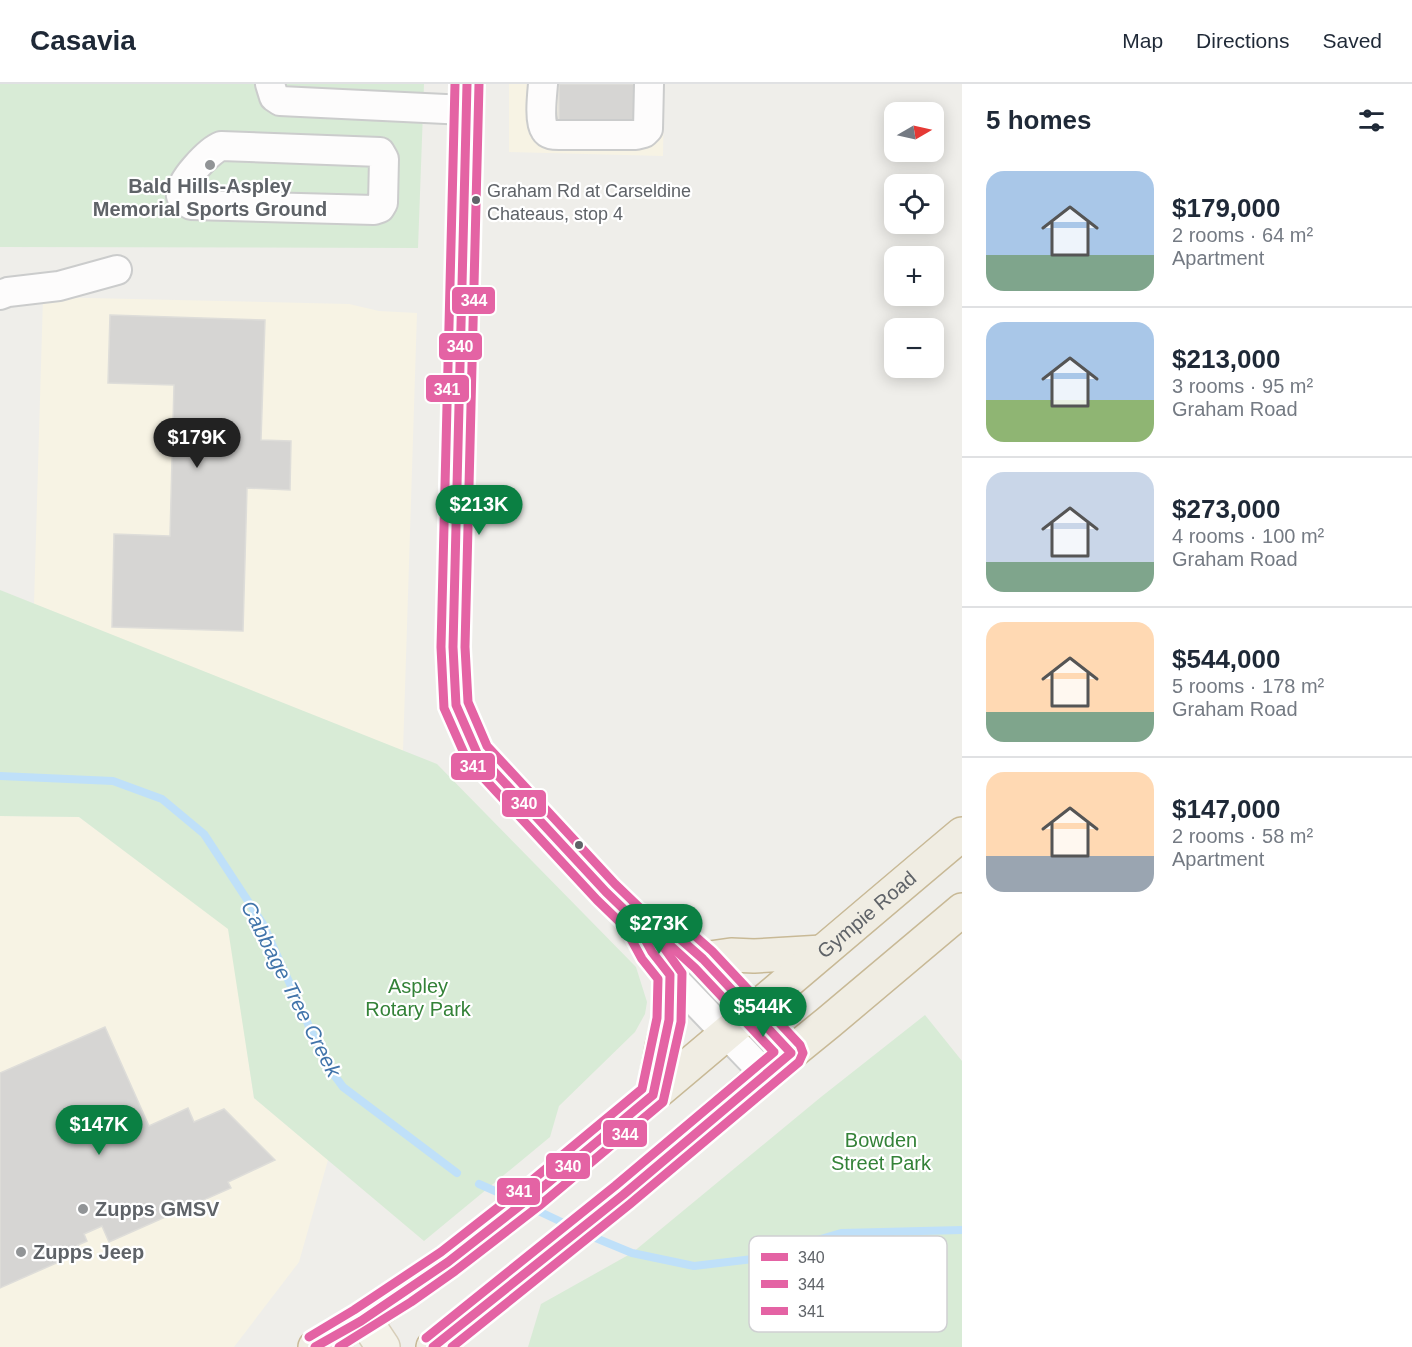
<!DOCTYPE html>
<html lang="en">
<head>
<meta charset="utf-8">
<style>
	:root { --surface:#fff; --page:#f2f2f3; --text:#1f2937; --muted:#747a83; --line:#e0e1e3; --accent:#0b8043 }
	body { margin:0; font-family:Helvetica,sans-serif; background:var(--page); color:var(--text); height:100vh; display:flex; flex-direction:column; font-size:22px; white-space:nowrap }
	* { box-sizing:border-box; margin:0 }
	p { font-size:20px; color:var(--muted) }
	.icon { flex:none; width:33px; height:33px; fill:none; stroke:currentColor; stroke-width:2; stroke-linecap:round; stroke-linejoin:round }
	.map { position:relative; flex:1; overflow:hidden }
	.drawer { display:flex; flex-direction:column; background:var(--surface); width:450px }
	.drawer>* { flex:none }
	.needle { width:39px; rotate:81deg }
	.controls { position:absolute; left:884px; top:18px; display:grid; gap:12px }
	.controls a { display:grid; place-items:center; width:60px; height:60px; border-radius:12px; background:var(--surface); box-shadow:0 3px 15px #0003; font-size:30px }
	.price { position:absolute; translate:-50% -51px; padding:0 14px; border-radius:21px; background:var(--accent); color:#fff; font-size:20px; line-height:39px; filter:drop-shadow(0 2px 3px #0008) }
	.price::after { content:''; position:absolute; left:50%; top:36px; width:18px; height:14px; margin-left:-9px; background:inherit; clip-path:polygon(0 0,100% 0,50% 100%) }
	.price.selected { background:#222; color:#fff }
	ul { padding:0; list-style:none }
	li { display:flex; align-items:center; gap:18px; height:150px; padding:0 24px }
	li+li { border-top:2px solid var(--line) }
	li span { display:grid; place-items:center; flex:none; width:168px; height:120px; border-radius:18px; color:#555 }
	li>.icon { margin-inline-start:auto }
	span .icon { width:72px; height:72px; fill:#fffc; stroke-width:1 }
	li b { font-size:26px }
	h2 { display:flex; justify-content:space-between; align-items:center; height:72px; padding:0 24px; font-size:26px }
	header { display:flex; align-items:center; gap:36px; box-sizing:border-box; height:84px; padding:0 30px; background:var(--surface); border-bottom:2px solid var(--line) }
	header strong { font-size:28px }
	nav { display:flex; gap:33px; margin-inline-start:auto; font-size:21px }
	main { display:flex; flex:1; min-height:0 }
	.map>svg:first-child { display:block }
	.commercial { fill:#f7f3e4 }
	.green { fill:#d8ebd6 }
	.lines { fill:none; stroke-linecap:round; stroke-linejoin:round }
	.stream { stroke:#bfe0f9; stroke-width:8 }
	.building { fill:#d6d5d3; stroke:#deddd9; stroke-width:1.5 }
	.minor-casing { stroke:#cbcccc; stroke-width:32 }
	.major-casing { stroke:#d7ceb8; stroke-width:36 }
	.highway-casing { stroke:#c8b996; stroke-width:36 }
	.minor { stroke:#fdfcfc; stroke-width:28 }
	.major { stroke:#f4f2e9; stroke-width:33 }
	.highway { stroke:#f0ede3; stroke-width:33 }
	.bus-1-casing { stroke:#fff; stroke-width:14 }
	.bus-2-casing { stroke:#fff; stroke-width:14 }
	.bus-3-casing { stroke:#fff; stroke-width:14 }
	.bus-1 { stroke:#e463a4; stroke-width:9 }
	.bus-2 { stroke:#e463a4; stroke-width:9 }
	.bus-3 { stroke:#e463a4; stroke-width:9 }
	.poi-dot { fill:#919496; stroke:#fff; stroke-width:2 }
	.bus-dot { fill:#5f6368; stroke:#fff; stroke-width:2 }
	.labels { text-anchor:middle; stroke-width:4.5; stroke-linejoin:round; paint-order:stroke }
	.bus-label { font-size:18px; fill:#5f6368; stroke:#fff; text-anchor:start }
	.poi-label { font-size:20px; font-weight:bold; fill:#5f6368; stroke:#fff; text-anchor:start }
	.street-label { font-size:20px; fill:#5f6368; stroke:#fff }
	.park-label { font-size:20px; fill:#348238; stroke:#fff }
	.water-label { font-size:21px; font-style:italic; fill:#4174aa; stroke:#fff }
	.key { fill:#fff; stroke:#cfd0d2; stroke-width:1.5 }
	.key-label { font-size:16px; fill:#5f6368 }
	.line-badge { stroke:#fff; stroke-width:2 }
	.badge-label { font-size:16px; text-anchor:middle; font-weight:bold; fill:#fff }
</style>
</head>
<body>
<header>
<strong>Casavia</strong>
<nav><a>Map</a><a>Directions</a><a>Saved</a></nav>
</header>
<main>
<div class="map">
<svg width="962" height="1263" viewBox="0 0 962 1263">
	<rect width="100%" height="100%" fill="#efeeea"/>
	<path class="commercial" d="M 509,0 L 664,0 L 663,72 L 509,68 Z
		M 43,213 L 349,220 L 379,227 L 417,229 L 403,667 L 34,520 Z
		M 0,732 L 79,733 L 229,845 L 254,1014 L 328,1076 L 299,1178 L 234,1263 L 0,1263 Z"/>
	<path class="green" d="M 0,0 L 424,0 L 418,164 L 0,163 Z
		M 0,506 L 437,680 L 636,883 L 647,918 L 645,930 L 635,948 L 559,1022 L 550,1053 L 424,1157 L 254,1014 L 228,845 L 79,733 L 0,732 Z
		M 925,931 L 962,977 L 962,1263 L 528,1263 L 541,1220 L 632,1169 L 821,1013 Z"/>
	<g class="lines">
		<path class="stream" d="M 0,692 L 113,697 L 162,715 L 204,750 L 263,840 L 326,980 L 343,1003 L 457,1089
			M 479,1100 L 513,1115
			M 532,1124 L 570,1142
			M 586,1150 L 632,1169 L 694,1182 L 753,1175 L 841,1149 L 962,1146"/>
	</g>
	<path class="building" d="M 559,0 L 640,0 L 636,45 L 559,43 Z
		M 110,231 L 265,236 L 261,356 L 291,357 L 290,406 L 247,404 L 243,547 L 112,543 L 114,450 L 170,452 L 174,301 L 108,299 Z
		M 105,943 L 149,1042 L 188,1024 L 194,1038 L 224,1025 L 275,1076 L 228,1098 L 231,1104 L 109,1158 L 102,1142 L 84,1150 L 87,1157 L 78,1161 L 81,1168 L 0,1204 L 0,989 Z"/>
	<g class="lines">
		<defs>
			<path id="minor" d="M 270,0 L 274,13 L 280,17 L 466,26
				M 467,0 L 453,563 L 456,621 L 477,669 L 606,808 L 634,835 L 652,868 L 670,891 L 765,990
				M 543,0 C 542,11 539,38 545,46 C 548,51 554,51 559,51 L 636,51 L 644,49 L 648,45 L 649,0
				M 221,62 L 380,68 L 384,75 L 383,119 L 380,124 L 374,126 L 191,121 C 187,118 182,117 181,112 C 177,99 210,66 221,62 Z
				M 0,211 L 8,208 L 59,202 L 117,186
				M 634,835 L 678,853 L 703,875 L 791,969"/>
			<path id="major" d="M 365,1236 L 383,1263"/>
			<g id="highway">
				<path d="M 703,875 L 731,871 L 754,872 L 822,868"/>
				<path d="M 653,1011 L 662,963 L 669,936 L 670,891"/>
				<path id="s1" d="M 315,1263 C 423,1205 515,1126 608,1049 C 727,950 844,849 962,750"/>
				<path d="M 433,1263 L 623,1111 L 765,990 L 829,938 L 962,826"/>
			</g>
		</defs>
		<use href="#minor" class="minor-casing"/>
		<use href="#major" class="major-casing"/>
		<use href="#highway" class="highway-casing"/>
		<use href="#minor" class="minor"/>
		<use href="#major" class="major"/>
		<use href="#highway" class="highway"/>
		<defs>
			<path id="bus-1" d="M 315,1263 L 361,1237 L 448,1178 L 531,1113 L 653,1011 L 669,936 L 670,891 L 652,868 L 634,835 L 625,826
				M 433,1263 L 623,1111 L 791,969 L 703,875 L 678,853 L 634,835 L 606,808 L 477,669 L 456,621 L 453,563 L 467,0"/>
			<path id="bus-2" d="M 339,1263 L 411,1218 L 455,1187 L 539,1122 L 663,1018 L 681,938 L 682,889 L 662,861 L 644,828 L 633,818
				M 452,1263 L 630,1120 L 799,978 L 803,969 L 800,961 L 712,867 L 686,844 L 641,825 L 615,800 L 487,662 L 468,618 L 465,563 L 479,0"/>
			<path id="bus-3" d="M 309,1253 L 354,1226 L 441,1168 L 524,1103 L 642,1005 L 657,934 L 658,895 L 642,875 L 624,842 L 617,834
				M 426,1254 L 615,1102 L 774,968 L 695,884 L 672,863 L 626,844 L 597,816 L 467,676 L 444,624 L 441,563 L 455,0"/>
		</defs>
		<use href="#bus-1" class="bus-1-casing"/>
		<use href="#bus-2" class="bus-2-casing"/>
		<use href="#bus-3" class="bus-3-casing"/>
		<use href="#bus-1" class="bus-1"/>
		<use href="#bus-2" class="bus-2"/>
		<use href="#bus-3" class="bus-3"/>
	</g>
	<g class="poi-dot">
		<circle cx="210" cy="81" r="6"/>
		<circle cx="83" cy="1125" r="6"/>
		<circle cx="21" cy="1168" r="6"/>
	</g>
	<g class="bus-dot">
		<circle cx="476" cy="116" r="5"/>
		<circle cx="579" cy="761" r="5"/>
	</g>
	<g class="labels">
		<g class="bus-label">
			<text x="487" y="113">Graham Rd at Carseldine<tspan x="487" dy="23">Chateaus, stop 4</tspan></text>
		</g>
		<g class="poi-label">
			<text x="210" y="109" text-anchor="middle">Bald Hills-Aspley<tspan x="210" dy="23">Memorial Sports Ground</tspan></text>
			<text x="95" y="1132">Zupps GMSV</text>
			<text x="33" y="1175">Zupps Jeep</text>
		</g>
		<g class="street-label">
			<text dy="7" stroke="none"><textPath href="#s1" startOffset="702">Gympie Road</textPath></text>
		</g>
		<g class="park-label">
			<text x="418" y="909">Aspley<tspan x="418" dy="23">Rotary Park</tspan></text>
			<text x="881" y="1063">Bowden<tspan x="881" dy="23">Street Park</tspan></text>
		</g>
		<g class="water-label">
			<text transform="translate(291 905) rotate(63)" y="7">Cabbage Tree Creek</text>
		</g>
	</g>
	<rect x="749" y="1152" width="198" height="96" rx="9" class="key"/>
	<rect x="761" y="1169" width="27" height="8" fill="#e463a4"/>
	<rect x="761" y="1196" width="27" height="8" fill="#e463a4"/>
	<rect x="761" y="1223" width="27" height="8" fill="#e463a4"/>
	<g class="key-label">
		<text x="798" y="1179">340</text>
		<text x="798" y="1206">344</text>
		<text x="798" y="1233">341</text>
	</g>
	<g class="line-badge">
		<rect x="451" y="202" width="45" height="29" rx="6" fill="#e463a4"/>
		<rect x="438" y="248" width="45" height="29" rx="6" fill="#e463a4"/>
		<rect x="425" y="290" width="45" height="29" rx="6" fill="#e463a4"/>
		<rect x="450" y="668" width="46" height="29" rx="6" fill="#e463a4"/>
		<rect x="501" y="705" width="46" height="29" rx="6" fill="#e463a4"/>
		<rect x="602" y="1035" width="46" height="29" rx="6" fill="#e463a4"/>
		<rect x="545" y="1068" width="46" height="28" rx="6" fill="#e463a4"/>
		<rect x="496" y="1093" width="45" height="29" rx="6" fill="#e463a4"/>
	</g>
	<g class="badge-label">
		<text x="474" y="222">344</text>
		<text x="460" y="268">340</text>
		<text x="447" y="311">341</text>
		<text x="473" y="688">341</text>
		<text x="524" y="725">340</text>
		<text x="625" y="1056">344</text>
		<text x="568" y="1088">340</text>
		<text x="519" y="1113">341</text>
	</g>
</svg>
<div class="controls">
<a><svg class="needle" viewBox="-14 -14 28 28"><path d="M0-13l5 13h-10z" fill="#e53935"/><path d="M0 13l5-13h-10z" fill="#747a83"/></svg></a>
<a><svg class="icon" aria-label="locate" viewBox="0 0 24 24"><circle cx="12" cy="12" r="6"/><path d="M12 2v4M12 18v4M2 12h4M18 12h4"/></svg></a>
<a>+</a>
<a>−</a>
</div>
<b class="price selected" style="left:197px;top:385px">$179K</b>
<b class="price" style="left:479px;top:452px">$213K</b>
<b class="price" style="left:659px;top:871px">$273K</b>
<b class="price" style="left:763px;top:954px">$544K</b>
<b class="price" style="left:99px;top:1072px">$147K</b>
</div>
<section class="drawer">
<h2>5 homes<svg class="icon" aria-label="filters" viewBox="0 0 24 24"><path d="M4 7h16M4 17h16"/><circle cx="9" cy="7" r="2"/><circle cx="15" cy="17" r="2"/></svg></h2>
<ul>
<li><span style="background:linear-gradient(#a9c7e8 70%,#7fa58c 0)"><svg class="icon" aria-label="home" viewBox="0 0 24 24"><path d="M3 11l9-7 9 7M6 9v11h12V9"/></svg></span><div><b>$179,000</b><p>2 rooms · 64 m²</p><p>Apartment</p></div></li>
<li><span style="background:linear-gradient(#a9c7e8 65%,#8fb573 0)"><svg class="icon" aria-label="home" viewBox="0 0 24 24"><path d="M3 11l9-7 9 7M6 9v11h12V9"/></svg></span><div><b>$213,000</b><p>3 rooms · 95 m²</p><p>Graham Road</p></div></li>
<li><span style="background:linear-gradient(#c9d6e8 75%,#7fa58c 0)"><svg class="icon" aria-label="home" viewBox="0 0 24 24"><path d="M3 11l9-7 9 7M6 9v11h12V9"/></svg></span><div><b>$273,000</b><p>4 rooms · 100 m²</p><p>Graham Road</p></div></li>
<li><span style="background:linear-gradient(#ffd9b3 75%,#7fa58c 0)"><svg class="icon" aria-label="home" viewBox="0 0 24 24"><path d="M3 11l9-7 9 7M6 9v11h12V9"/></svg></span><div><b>$544,000</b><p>5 rooms · 178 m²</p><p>Graham Road</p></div></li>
<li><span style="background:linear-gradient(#ffd9b3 70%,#9aa5b1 0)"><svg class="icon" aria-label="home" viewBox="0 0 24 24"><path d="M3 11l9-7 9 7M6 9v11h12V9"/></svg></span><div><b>$147,000</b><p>2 rooms · 58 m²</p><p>Apartment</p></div></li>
</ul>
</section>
</main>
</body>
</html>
